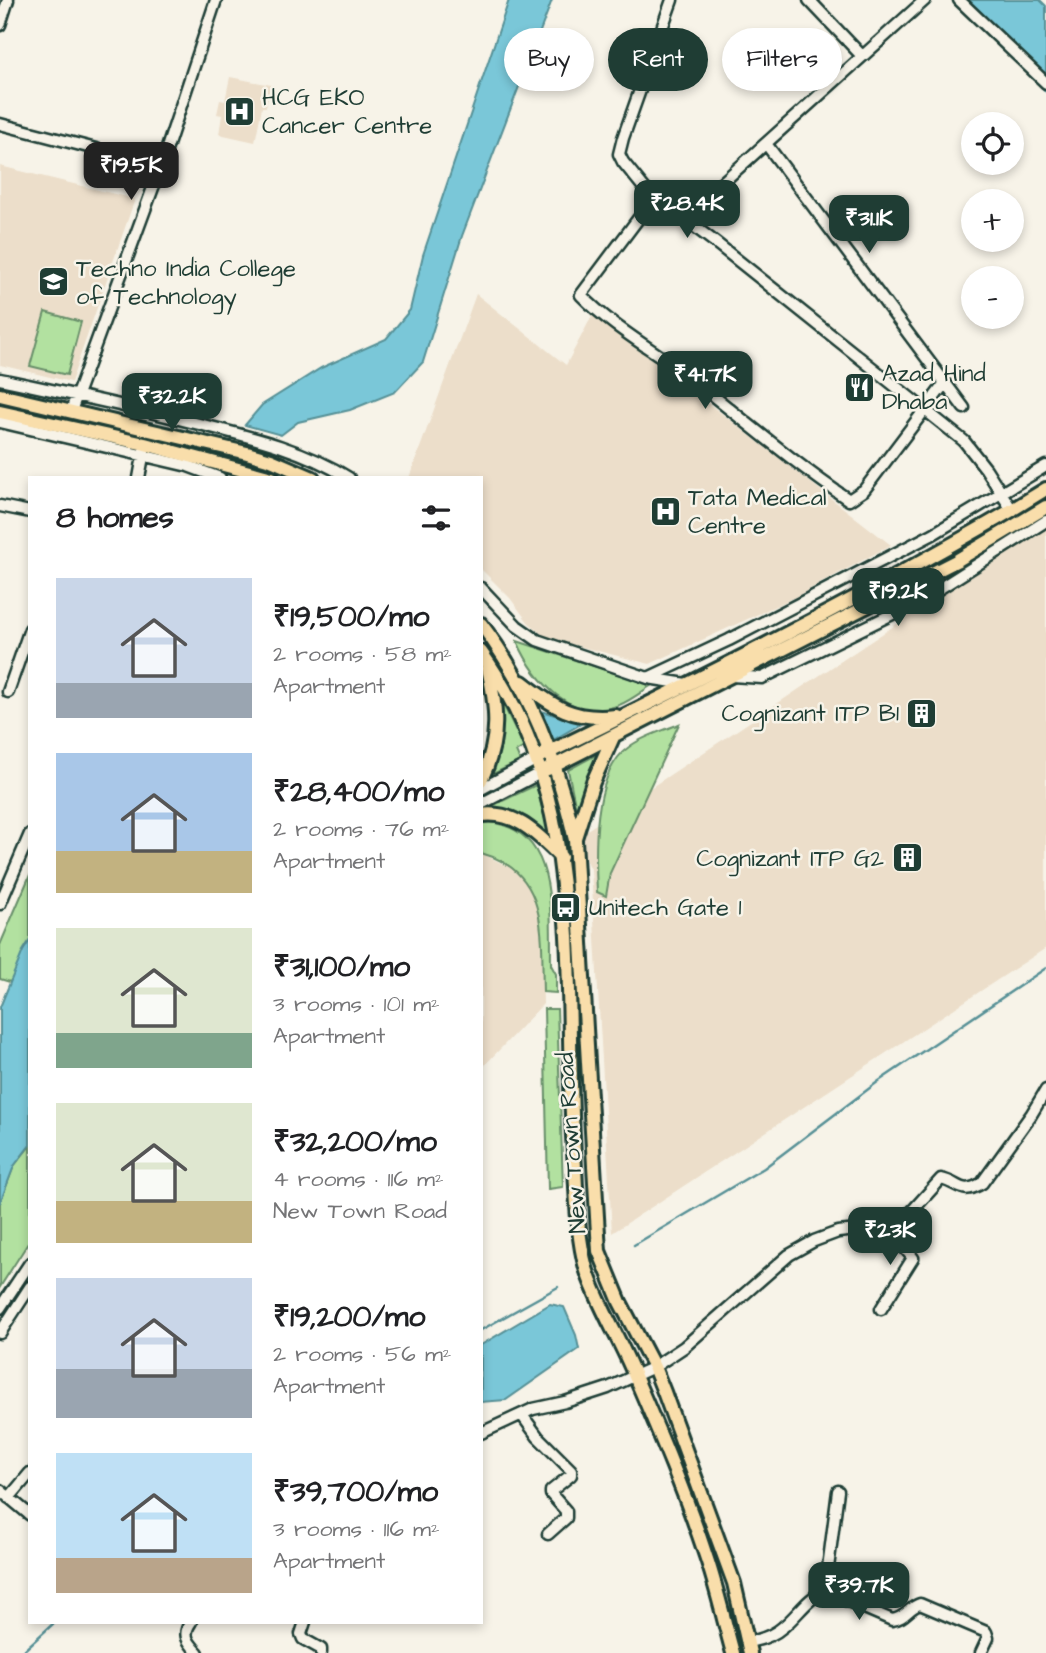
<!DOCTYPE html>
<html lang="en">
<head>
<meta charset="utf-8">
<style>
	:root { --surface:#fff; --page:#f2f2f2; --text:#202124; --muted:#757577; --accent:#1f3d34 }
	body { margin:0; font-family:"Architects Daughter",sans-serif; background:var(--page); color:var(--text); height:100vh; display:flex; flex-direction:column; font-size:26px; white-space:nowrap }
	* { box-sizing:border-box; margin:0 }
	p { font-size:23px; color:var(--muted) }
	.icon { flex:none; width:38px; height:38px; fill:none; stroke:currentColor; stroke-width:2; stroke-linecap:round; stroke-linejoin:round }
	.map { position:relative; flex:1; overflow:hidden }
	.sheet { position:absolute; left:28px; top:476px; width:455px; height:1148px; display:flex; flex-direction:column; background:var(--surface); border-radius:0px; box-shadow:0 4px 10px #0003 }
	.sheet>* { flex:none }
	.banner { position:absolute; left:504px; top:28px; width:436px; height:63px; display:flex; gap:14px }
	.fabs { position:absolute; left:961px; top:112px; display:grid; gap:14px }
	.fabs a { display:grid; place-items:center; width:63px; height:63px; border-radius:50%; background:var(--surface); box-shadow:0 4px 10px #0003; font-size:35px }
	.price { position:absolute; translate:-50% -60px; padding:0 16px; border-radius:14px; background:var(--accent); color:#fff; font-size:23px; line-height:46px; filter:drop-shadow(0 2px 4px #0008) }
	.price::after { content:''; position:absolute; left:50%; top:42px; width:21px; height:16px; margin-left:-10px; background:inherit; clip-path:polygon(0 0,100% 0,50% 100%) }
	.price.current { background:#222; color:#fff }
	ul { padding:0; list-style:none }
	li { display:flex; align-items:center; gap:21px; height:175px; padding:0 28px }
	li span { display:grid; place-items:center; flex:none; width:196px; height:140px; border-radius:0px; color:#555 }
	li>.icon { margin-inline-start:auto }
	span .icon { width:84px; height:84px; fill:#fffc; stroke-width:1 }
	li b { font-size:30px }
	h2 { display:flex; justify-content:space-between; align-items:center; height:84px; padding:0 28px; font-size:30px }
	.chip { padding:0 24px; border-radius:32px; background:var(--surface); box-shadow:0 4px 10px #0003; font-size:24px; line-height:63px }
	.chip.current { background:var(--accent); color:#fff }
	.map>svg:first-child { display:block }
	.built { fill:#ecdeca }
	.green { fill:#b2e1a0; stroke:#688f6a; stroke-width:2 }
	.water { fill:#7ac7d8; stroke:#569096; stroke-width:2 }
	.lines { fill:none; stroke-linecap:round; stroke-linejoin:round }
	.stream { stroke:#569096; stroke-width:2.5 }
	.minor-casing { stroke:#1f3d34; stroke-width:15 }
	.major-casing { stroke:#1f3d34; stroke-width:18 }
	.minor { stroke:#f7f3e8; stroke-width:10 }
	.major { stroke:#f9deab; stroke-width:12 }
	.labels { text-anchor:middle; stroke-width:5; stroke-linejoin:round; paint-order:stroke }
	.poi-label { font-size:24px; fill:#1f3d34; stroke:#f7f3e8; text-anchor:start }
	.street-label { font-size:24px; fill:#1f3d34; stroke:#f7f3e8 }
</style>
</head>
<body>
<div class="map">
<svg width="1046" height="1653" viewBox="0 0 1046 1653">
	<rect width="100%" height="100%" fill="#f7f3e8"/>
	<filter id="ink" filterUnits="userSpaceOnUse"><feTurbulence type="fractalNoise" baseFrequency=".0143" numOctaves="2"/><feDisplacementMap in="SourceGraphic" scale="14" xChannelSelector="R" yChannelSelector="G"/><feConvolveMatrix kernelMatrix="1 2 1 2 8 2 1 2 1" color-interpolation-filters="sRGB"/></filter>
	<g filter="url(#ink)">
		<path class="built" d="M 230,77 L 271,85 L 266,107 L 262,107 L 255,142 L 219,134 L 222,115 L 217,114 L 220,100 L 225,101 Z
			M 0,166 L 135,199 L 71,382 L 0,365 Z
			M 476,294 L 566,365 L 593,314 L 891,545 L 795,597 L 650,664 L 546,638 L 528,622 L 510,598 L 481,569 L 481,478 L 409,478 Z
			M 1046,525 L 1046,948 L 612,1233 L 591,869 L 575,838 Z
			M 481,853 L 515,870 L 531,888 L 538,904 L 541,926 L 543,1004 L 481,1069 Z"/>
		<path class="green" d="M 45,312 L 81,322 L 67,375 L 30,366 Z
			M 517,641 L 652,685 C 641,692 630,701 619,705 C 571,725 534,679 517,641 Z
			M 501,700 L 524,747 L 516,752 L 520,761 L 491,775 L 489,772 L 501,738 Z
			M 679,724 L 610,873 L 606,896 L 597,892 C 595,853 592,772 629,747 C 643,736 663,731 679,724 Z
			M 605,750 L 577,814 L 568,770 Z
			M 536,785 L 550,838 L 528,818 L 495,808 L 494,805 Z
			M 486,822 C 559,827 550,911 551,965 L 556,974 L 556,993 L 543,992 C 541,936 550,872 481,853 L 481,824 Z
			M 30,875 L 30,950 L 10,982 L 0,979 L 0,945 Z
			M 544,1009 L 557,1009 L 563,1187 L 548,1189 Z
			M 30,1146 L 30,1240 L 0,1287 L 0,1203 L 14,1166 Z"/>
		<path class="water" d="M 509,0 L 552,0 L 462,236 L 423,362 L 395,392 L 350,410 L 298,422 L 281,435 L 245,425 L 262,405 L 321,368 L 386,339 L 410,310 L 423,255 Z
			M 960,0 L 1040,0 L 1046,6 L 1046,92 Z
			M 538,710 L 568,719 L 586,721 L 553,740 Z
			M 30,940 L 30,1145 L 14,1166 L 0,1203 L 0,1007 L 23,951 Z
			M 550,1304 L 564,1307 L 576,1335 L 579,1349 L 506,1400 L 481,1402 L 481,1345 Z"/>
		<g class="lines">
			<path class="stream" d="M 634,1245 L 764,1168 L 879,1081 L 1046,968
				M 481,1330 L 558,1287
				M 21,1653 L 55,1622"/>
			<defs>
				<path id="minor" d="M 672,0 L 623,138 L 619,154 L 623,162 L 653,199 L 678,214 L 716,243 L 964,441 L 986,469 L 1012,510 L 1015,508
					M 809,0 L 862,56
					M 959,0 L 1046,83
					M 0,25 L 8,0
					M 0,124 L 161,166
					M 767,145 L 964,408
					M 653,199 L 581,295 C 613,328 656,351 692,379 C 744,420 794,463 849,500 L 864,490 L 945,383
					M 683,218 L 925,0
					M 0,379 C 66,393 133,407 199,424 C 251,437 303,449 349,478
					M 71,411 L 161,166 L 216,0
					M 0,422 L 188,466 L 220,478
					M 139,478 L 144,451
					M 0,506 L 30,512
					M 481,588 L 517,626 L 537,640 L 648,678 L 686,684
					M 732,676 L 762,678 L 870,625 L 923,599 L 1046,521
					M 648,678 L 729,640 L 933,534 L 1046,466
					M 8,692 L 30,629
					M 481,789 L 537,759
					M 481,804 L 542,772
					M 0,904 L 30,834
					M 0,1308 L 30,1263
					M 881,1309 L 913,1258 L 887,1227
					M 0,1333 L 30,1287
					M 522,1415 L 538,1437 L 571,1470 L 571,1475 L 551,1491 L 551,1494 L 566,1511 L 566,1518 L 548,1534
					M 481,1433 L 533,1409 L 565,1402 L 608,1388 L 654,1367 L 684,1347 L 789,1255 L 814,1241 L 838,1232 L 887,1227 L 912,1211 L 941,1179 C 960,1183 961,1196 982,1183 L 1031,1115 L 1046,1090
					M 0,1490 L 30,1515
					M 9,1498 L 30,1473
					M 825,1591 L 838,1491
					M 191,1622 C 181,1635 189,1643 198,1653
					M 305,1622 L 301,1634 L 303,1639 L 321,1649 L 321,1653
					M 748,1642 C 760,1640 773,1636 783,1627 C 797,1616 808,1597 825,1591 L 892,1620 C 905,1619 909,1607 920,1604 L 986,1632 L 988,1638 L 981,1653"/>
				<path id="major" d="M 0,395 L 247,453 L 271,460 L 313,478
					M 0,412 L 145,444 L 272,478
					M 1015,508 L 1046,489
					M 481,624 C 530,688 557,761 575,840 L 599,1251 L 620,1302 L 654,1367 L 664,1392 L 734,1583 L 750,1653
					M 481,652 C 590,803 562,979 574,1153 C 577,1190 576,1232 586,1268 C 596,1302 621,1341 634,1374 C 660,1434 686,1495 706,1556 C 717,1588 724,1621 733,1653
					M 522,682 C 554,707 573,721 616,716
					M 543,755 C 701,679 860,599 1012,510
					M 548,769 L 956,561 L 1046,507
					M 481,780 C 501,739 497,707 487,664
					M 481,815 C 516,810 538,835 561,857
					M 575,838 L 593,782 L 613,737"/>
			</defs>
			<use href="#minor" class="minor-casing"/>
			<use href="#major" class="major-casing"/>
			<use href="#minor" class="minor"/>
			<use href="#major" class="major"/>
		</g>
	</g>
	<defs>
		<symbol id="hospital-square" viewBox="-11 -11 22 22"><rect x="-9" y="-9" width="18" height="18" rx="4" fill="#1f3d34" stroke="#f7f3e8"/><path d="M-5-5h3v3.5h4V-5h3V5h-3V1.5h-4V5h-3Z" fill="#fff"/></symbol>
		<symbol id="university-square" viewBox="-11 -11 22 22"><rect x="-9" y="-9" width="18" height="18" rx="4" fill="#1f3d34" stroke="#f7f3e8"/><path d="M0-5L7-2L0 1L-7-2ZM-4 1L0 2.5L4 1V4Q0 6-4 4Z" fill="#fff"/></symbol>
		<symbol id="restaurant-square" viewBox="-11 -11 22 22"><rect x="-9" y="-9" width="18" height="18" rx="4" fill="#1f3d34" stroke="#f7f3e8"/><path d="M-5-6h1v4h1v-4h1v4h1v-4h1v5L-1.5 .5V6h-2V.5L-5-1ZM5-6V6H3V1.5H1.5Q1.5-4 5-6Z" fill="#fff"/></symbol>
		<symbol id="building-square" viewBox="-11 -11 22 22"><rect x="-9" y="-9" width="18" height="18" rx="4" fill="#1f3d34" stroke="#f7f3e8"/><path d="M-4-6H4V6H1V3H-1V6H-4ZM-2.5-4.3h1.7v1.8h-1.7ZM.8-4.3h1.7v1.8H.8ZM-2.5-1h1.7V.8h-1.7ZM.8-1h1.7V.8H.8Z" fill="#fff"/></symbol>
		<symbol id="bus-square" viewBox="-11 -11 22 22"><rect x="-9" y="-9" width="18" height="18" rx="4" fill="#1f3d34" stroke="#f7f3e8"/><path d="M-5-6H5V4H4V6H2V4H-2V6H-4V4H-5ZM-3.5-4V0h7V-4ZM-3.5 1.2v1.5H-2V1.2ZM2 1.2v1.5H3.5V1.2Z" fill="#fff"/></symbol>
	</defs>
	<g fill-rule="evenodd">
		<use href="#hospital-square" x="222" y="94" width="35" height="35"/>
		<use href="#university-square" x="36" y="264" width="35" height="35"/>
		<use href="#restaurant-square" x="842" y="370" width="35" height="35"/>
		<use href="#hospital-square" x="648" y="494" width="35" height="35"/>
		<use href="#building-square" x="904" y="696" width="35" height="35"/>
		<use href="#building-square" x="890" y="840" width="35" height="35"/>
		<use href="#bus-square" x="548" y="890" width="35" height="35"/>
	</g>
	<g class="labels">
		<g class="poi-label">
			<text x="262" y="105">HCG EKO<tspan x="262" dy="28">Cancer Centre</tspan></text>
			<text x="76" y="276">Techno India College<tspan x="76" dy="28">of Technology</tspan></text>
			<text x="882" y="381">Azad Hind<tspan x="882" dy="28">Dhaba</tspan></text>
			<text x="688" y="505">Tata Medical<tspan x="688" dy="28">Centre</tspan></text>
			<text x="899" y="721" text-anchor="end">Cognizant ITP B1</text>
			<text x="884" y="866" text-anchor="end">Cognizant ITP G2</text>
			<text x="589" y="915">Unitech Gate 1</text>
		</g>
		<g class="street-label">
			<text transform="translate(571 1143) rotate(-94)" y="8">New Town Road</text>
		</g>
	</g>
</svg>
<div class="fabs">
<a><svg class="icon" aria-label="locate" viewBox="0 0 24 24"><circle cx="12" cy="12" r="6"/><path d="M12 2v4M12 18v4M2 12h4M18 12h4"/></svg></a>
<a>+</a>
<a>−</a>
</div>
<b class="price current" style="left:131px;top:202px">₹19.5K</b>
<b class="price" style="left:687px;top:240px">₹28.4K</b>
<b class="price" style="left:869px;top:255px">₹31.1K</b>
<b class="price" style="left:705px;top:411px">₹41.7K</b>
<b class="price" style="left:172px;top:433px">₹32.2K</b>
<b class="price" style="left:898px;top:628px">₹19.2K</b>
<b class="price" style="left:890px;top:1267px">₹23K</b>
<b class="price" style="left:859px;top:1622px">₹39.7K</b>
<div class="banner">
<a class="chip">Buy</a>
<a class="chip current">Rent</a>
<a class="chip">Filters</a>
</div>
<section class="sheet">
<h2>8 homes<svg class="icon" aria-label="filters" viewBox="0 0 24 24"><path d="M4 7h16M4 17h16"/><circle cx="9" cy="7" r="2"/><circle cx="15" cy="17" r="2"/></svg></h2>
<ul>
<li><span style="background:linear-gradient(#c9d6e8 75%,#9aa5b1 0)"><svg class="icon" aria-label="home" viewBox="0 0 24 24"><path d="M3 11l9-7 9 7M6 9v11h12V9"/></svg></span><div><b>₹19,500/mo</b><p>2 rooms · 58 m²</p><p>Apartment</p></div></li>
<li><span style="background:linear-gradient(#a9c7e8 70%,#c2b280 0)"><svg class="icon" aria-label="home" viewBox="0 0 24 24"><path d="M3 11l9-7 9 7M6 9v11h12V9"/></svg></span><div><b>₹28,400/mo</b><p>2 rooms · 76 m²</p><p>Apartment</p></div></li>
<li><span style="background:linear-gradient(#dfe7d0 75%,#7fa58c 0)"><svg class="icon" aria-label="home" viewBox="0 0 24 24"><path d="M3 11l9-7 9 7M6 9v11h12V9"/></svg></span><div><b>₹31,100/mo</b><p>3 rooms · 101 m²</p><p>Apartment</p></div></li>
<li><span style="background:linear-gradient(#dfe7d0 70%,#c2b280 0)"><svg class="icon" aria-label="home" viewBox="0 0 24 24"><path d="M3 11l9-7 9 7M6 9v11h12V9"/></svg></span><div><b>₹32,200/mo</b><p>4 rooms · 116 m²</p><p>New Town Road</p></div></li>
<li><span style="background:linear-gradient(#c9d6e8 65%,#9aa5b1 0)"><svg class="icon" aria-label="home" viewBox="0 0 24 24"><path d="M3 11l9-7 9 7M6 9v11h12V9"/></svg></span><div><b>₹19,200/mo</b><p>2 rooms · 56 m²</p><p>Apartment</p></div></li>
<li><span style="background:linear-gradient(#bfe0f5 75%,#b9a48a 0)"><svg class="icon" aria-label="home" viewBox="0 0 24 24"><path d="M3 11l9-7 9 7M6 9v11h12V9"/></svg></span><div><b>₹39,700/mo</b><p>3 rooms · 116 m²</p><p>Apartment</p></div></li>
</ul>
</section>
</div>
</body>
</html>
